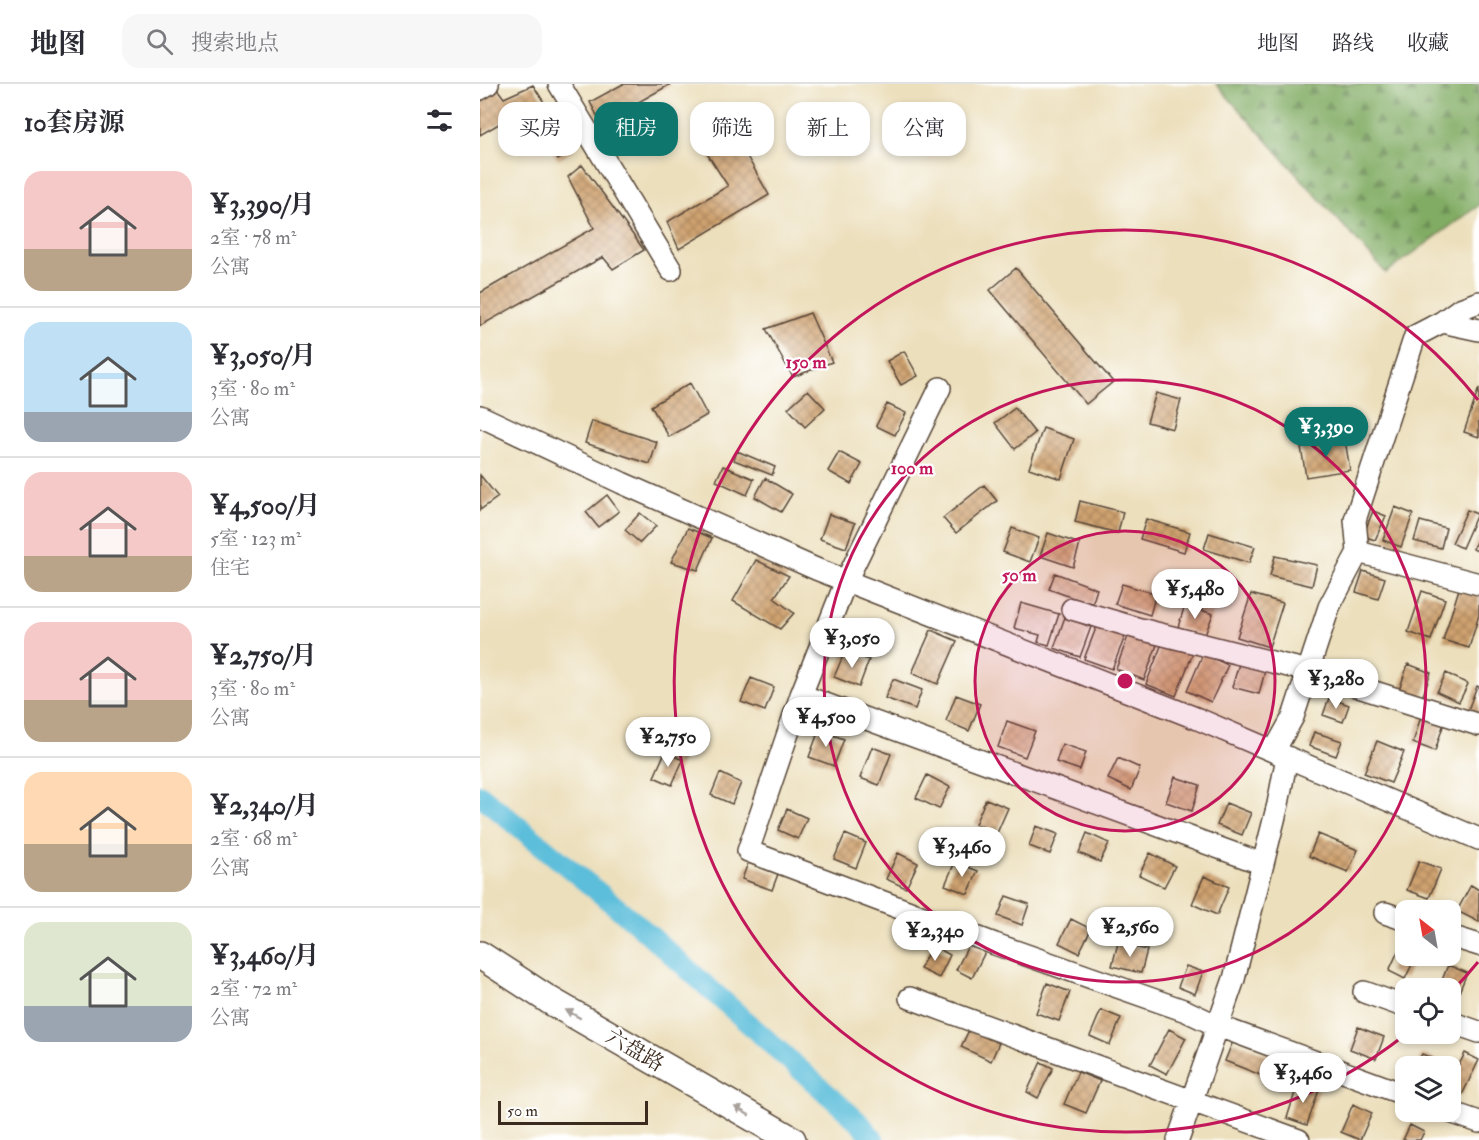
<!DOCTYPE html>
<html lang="zh">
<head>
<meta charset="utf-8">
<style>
	:root { --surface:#fff; --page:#f7f7f7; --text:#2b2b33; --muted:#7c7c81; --line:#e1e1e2; --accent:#0f766e }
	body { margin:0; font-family:"IM FELL Double Pica","Noto Serif SC",serif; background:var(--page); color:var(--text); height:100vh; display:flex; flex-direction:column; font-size:22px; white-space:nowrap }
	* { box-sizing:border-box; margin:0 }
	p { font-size:20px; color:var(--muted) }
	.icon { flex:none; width:33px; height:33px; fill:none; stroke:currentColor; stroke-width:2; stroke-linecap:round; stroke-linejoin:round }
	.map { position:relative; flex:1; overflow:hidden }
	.sheet { display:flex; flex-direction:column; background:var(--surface); width:480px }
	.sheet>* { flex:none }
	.top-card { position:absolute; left:18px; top:18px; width:570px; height:54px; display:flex; gap:12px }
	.needle { width:39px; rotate:329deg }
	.controls { position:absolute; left:915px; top:816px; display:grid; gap:12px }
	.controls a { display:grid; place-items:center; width:66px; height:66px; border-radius:12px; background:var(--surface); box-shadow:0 3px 9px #0003; font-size:30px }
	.scale { position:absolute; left:18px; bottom:15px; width:150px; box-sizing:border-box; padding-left:6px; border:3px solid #3b2a1e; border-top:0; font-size:16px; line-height:21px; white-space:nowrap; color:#3b2a1e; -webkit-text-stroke:4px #fff; paint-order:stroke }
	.price { position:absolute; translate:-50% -51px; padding:0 14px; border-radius:21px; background:#fff; color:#222; font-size:20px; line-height:39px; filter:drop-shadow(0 2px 3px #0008) }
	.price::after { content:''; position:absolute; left:50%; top:36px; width:18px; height:14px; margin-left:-9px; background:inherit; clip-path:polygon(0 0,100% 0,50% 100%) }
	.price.selected { background:var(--accent); color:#fff }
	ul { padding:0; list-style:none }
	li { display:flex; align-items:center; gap:18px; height:150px; padding:0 24px }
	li+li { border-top:2px solid var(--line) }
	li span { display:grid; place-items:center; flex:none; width:168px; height:120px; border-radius:18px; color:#555 }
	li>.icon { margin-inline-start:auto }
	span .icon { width:72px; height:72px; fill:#fffc; stroke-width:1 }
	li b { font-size:26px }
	h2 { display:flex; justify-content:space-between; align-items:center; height:72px; padding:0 24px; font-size:26px }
	.tag { padding:0 21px; border-radius:18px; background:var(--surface); box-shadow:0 3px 9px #0003; font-size:21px; line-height:54px }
	.tag.selected { background:var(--accent); color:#fff }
	header { display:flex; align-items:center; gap:36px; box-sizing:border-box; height:84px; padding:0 30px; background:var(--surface); border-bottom:2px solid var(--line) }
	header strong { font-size:28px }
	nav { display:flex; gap:33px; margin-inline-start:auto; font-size:21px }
	.search { width:420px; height:54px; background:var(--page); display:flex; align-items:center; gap:15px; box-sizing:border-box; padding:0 21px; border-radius:18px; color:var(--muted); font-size:22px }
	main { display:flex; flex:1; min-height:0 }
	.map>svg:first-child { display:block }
	.forest { fill:url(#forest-firs); stroke:#5e6b41; stroke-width:1.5 }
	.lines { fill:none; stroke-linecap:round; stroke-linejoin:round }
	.canal { stroke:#5bbeda; stroke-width:21 }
	.building { fill:url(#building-cross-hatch) }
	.minor-casing { stroke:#564536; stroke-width:24 }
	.major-casing { stroke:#564536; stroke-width:30 }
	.minor { stroke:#fff; stroke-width:21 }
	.major { stroke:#fff; stroke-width:27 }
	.oneway { fill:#a79f9a }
	.ring { fill:none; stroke:#c2185b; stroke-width:3 }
	.labels { text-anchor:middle; stroke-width:4.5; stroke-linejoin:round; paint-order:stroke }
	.street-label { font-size:21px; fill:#3b2a1e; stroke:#fff }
	.centre { fill:#c2185b; stroke:#fff; stroke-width:3 }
	.ring-label { font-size:18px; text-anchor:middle; font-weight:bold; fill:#c2185b; stroke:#fff; stroke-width:4.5; stroke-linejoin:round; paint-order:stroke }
</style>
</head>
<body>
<header>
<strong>地图</strong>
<div class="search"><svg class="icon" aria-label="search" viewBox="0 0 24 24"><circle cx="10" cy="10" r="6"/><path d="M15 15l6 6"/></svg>搜索地点</div>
<nav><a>地图</a><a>路线</a><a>收藏</a></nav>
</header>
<main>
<section class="sheet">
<h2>10套房源<svg class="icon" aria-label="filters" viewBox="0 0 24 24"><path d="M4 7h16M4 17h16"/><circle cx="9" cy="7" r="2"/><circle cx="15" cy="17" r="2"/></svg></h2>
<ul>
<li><span style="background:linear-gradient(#f6c9c9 65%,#b9a48a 0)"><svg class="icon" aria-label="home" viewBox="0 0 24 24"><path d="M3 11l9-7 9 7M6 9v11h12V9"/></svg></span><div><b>¥3,390/月</b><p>2室 · 78 m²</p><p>公寓</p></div></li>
<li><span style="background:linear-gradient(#bfe0f5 75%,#9aa5b1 0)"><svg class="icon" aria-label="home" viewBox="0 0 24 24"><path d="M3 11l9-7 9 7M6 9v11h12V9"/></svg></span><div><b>¥3,050/月</b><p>3室 · 80 m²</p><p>公寓</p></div></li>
<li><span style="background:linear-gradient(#f6c9c9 70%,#b9a48a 0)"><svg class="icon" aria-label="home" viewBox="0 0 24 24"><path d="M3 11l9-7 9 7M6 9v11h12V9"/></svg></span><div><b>¥4,500/月</b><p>5室 · 123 m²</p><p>住宅</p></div></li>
<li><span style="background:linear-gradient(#f6c9c9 65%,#b9a48a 0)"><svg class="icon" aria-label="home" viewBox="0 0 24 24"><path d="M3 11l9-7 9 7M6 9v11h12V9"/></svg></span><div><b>¥2,750/月</b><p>3室 · 80 m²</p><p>公寓</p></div></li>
<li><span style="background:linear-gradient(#ffd9b3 60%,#b9a48a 0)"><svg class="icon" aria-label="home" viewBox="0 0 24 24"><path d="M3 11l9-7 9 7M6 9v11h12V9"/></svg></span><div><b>¥2,340/月</b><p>2室 · 68 m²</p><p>公寓</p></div></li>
<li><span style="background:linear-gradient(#dfe7d0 70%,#9aa5b1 0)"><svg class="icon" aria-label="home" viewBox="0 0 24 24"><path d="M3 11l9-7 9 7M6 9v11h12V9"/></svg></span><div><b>¥3,460/月</b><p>2室 · 72 m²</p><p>公寓</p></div></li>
</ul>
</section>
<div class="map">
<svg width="999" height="1056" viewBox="0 0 999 1056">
	<defs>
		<pattern id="forest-firs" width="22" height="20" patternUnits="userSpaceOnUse" patternTransform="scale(1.5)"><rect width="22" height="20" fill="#81ac64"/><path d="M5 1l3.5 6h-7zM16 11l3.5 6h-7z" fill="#6b8c52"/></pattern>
		<pattern id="building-cross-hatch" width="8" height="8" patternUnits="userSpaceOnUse" patternTransform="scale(1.5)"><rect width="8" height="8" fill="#cfa270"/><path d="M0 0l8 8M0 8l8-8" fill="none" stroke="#a9845b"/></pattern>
	</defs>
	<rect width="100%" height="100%" fill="#fff"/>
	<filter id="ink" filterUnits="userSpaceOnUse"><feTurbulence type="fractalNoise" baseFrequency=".0167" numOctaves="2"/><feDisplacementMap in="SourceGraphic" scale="12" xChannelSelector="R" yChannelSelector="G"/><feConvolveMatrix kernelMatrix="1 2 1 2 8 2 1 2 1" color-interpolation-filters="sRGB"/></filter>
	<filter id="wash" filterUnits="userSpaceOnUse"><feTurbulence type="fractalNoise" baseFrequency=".008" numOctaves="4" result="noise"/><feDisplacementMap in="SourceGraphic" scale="24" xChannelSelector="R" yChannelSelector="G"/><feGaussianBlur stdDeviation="1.35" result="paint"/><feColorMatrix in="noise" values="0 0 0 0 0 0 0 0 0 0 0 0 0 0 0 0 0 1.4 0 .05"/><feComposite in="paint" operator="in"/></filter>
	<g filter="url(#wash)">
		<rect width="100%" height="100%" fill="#ecdfbc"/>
		<path class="forest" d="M 736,0 L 999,0 L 999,121 L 906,189 Z"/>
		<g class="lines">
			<path class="canal" d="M 0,711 L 156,839 L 381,1040 L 394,1056"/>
		</g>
		<g id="blocks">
			<path class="building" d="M 143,0 L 191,0 L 121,39 L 110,18 Z
				M 53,1 L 94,66 L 78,76 L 48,23 L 0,51 L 0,18 L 18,6 L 24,14 Z
				M 244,32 L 289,111 L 199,165 L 187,138 L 248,102 L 213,48 Z
				M 102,81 L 164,166 L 133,185 L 123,173 L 0,242 L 0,209 L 114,144 L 88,93 Z
				M 536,184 L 633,298 L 606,320 L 510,206 Z
				M 330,229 L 352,278 L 313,293 L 286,245 Z
				M 424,267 L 438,292 L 421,301 L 407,277 Z
				M 210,299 L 227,331 L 189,353 L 171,322 Z
				M 999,304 L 999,353 L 984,348 Z
				M 328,306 L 345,324 L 325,343 L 308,324 Z
				M 676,309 L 701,316 L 693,345 L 667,338 Z
				M 407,320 L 426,329 L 415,351 L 396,342 Z
				M 535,324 L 555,349 L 535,365 L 515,339 Z
				M 112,337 L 177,358 L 170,380 L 105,359 Z
				M 563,344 L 594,355 L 581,395 L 549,384 Z
				M 865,356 L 870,386 L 826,393 L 821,363 Z
				M 257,367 L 295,383 L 292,391 L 254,376 Z
				M 359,368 L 382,380 L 371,400 L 348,387 Z
				M 243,382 L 274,395 L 267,411 L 236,397 Z
				M 0,391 L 18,413 L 0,426 Z
				M 285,394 L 312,410 L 301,428 L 275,413 Z
				M 504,401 L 517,417 L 476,449 L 463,434 Z
				M 127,411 L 139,427 L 118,443 L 106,428 Z
				M 600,417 L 643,428 L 638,449 L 595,438 Z
				M 915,423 L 933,430 L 921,463 L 903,456 Z
				M 987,426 L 997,430 L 982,464 L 972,459 Z
				M 893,427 L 906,432 L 895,456 L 883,452 Z
				M 160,429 L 176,442 L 160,459 L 145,446 Z
				M 349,430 L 375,439 L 366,464 L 340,455 Z
				M 666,435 L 710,448 L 704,468 L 660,455 Z
				M 940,437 L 966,444 L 961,464 L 934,457 Z
				M 208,444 L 232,454 L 218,486 L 191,478 Z
				M 532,444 L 559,454 L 550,478 L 523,468 Z
				M 568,449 L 600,460 L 593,483 L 560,472 Z
				M 729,449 L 775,463 L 769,479 L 724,465 Z
				M 999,450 L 999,468 L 993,465 Z
				M 795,472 L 837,481 L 832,502 L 790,492 Z
				M 276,476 L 309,492 L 294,514 L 314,529 L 300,545 L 253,517 Z
				M 883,487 L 905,494 L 898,515 L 876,508 Z
				M 575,489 L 617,505 L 612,521 L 569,505 Z
				M 642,500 L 676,510 L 670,531 L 635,520 Z
				M 979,505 L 999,511 L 999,531 L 989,564 L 963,556 Z
				M 942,507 L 965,515 L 951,556 L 928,548 Z
				M 771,510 L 803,519 L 789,563 L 757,553 Z
				M 541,519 L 579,530 L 569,561 L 558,558 L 560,551 L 534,544 Z
				M 705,521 L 733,530 L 725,551 L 698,543 Z
				M 585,533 L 611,543 L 600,573 L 574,564 Z
				M 618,539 L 646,550 L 632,585 L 604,575 Z
				M 451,546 L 477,557 L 458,600 L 432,589 Z
				M 649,550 L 677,561 L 664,596 L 636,585 Z
				M 683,557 L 713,569 L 696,612 L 666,600 Z
				M 365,567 L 389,576 L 379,603 L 354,593 Z
				M 723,570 L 748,581 L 731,618 L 707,607 Z
				M 759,580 L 785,587 L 779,610 L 752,603 Z
				M 928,580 L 951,589 L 942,614 L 919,606 Z
				M 966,589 L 988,600 L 979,618 L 957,608 Z
				M 271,594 L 294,603 L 285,627 L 261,618 Z
				M 413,595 L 442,606 L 435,625 L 405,614 Z
				M 997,602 L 999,603 L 999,630 L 988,626 Z
				M 476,611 L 500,620 L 489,647 L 466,637 Z
				M 849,614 L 869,621 L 863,638 L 843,631 Z
				M 941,632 L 964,639 L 955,667 L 933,659 Z
				M 527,637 L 555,647 L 545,673 L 518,663 Z
				M 339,646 L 364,655 L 354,682 L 329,673 Z
				M 834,648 L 862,657 L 856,672 L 829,662 Z
				M 897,657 L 924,668 L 911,699 L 884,689 Z
				M 582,660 L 606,668 L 600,686 L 576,678 Z
				M 392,663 L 411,670 L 399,701 L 380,694 Z
				M 185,668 L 203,676 L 192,701 L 174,693 Z
				M 638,674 L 660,684 L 651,706 L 628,695 Z
				M 240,689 L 261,699 L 252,720 L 231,711 Z
				M 447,691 L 470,703 L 459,725 L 436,714 Z
				M 695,693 L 720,701 L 712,727 L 686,718 Z
				M 506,715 L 528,724 L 517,749 L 495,740 Z
				M 746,719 L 771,729 L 762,751 L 737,741 Z
				M 307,725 L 327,734 L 318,755 L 298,746 Z
				M 556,742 L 578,750 L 570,770 L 549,762 Z
				M 607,749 L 629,759 L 620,778 L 599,769 Z
				M 365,750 L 386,759 L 376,784 L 354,775 Z
				M 838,750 L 878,766 L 868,788 L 829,772 Z
				M 418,769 L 438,779 L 426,804 L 406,795 Z
				M 670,769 L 695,782 L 684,803 L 659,791 Z
				M 939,777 L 961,785 L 949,814 L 927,806 Z
				M 475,778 L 498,787 L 488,810 L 465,801 Z
				M 268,779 L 298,790 L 292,806 L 262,795 Z
				M 724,792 L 749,803 L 737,831 L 712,820 Z
				M 991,801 L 999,806 L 999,838 L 977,827 Z
				M 526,812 L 549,820 L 542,841 L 518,832 Z
				M 591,835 L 611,845 L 599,869 L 579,859 Z
				M 638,859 L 667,866 L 661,889 L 632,882 Z
				M 489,860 L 505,868 L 492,894 L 476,886 Z
				M 452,861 L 470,871 L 459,894 L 440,885 Z
				M 920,863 L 926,865 L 926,872 L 936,872 L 925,895 L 909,887 Z
				M 968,881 L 987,889 L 977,913 L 970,911 L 970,904 L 959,904 Z
				M 706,882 L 723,888 L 715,910 L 698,903 Z
				M 567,899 L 590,908 L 579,937 L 556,929 Z
				M 621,926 L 641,934 L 630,961 L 610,952 Z
				M 878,943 L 904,953 L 896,975 L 870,965 Z
				M 689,945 L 706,954 L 687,990 L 670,981 Z
				M 489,946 L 519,959 L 511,977 L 481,963 Z
				M 753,957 L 791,972 L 783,992 L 745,977 Z
				M 985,969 L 999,976 L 982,1011 L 970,1006 L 970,999 Z
				M 942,970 L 964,979 L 963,982 L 936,982 Z
				M 561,978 L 573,984 L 558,1014 L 547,1008 Z
				M 598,988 L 620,997 L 606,1029 L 584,1020 Z
				M 818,999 L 839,1006 L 827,1041 L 807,1034 Z
				M 873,1020 L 892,1029 L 880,1056 L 861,1048 Z
				M 930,1041 L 944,1048 L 940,1056 L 923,1056 Z"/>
		</g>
	</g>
	<g filter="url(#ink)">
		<use href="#blocks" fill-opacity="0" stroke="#564536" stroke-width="1.5"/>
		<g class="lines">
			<defs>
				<path id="minor" d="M 79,0 L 191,186
					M 0,5 L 8,0
					M 999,218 L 980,225 L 962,238 L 999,246
					M 460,304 L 366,497 L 321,611 L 783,780
					M 0,332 L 142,399 L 336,485 L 718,635 L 999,755
					M 878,468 L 875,436 L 935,252 L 962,238
					M 592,525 L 660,545 L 828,587 L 999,641
					M 321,611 L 268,767 L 515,860 L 706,927 L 738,942 L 926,1011
					M 794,667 L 813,633 L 849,523 L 878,468 L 999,500
					M 905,829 L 926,836
					M 970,852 L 999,861
					M 884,908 L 926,923
					M 430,914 L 819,1056
					M 970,938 L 999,948
					M 970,1028 L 999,1038
					M 698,1056 L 754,895 L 798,720 L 807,673"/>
				<path id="major" d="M 0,871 L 69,916 L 312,1056"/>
			</defs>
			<use href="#minor" class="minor-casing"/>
			<use href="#major" class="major-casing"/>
			<use href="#minor" class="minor"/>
			<use href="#major" class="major"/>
		</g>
		<defs><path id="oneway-solid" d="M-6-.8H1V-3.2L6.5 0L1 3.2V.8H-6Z" transform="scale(1.5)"/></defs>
		<g class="oneway">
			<use href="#oneway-solid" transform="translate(93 930) rotate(-150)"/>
			<use href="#oneway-solid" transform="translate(262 1027) rotate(-150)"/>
		</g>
	</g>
	<circle cx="645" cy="597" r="150" fill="#c2185b" fill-opacity=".12"/>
	<g class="ring">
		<circle cx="645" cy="597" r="150"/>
		<circle cx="645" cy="597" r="301"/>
		<path d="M998 878A451 451 0 0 1 972 907M926 950A451 451 0 1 1 998 316"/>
	</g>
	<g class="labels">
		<g class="street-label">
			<text transform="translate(155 966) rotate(30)" y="7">六盘路</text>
		</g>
	</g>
	<circle cx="645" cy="597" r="9" class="centre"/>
	<g class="ring-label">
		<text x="326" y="284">150 m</text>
		<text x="432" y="390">100 m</text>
		<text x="539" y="497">50 m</text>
	</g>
</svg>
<div class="controls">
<a><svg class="needle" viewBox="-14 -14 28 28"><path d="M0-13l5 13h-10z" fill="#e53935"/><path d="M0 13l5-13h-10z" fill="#7c7c81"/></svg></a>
<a><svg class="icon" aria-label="locate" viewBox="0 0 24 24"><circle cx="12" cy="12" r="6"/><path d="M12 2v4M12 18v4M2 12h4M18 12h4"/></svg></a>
<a><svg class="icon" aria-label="layers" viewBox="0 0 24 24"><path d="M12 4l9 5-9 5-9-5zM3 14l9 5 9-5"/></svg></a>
</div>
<div class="scale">50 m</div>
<b class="price selected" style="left:846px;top:374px">¥3,390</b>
<b class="price" style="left:715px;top:536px">¥5,480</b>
<b class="price" style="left:372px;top:585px">¥3,050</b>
<b class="price" style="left:856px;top:626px">¥3,280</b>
<b class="price" style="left:346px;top:664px">¥4,500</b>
<b class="price" style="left:188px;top:684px">¥2,750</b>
<b class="price" style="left:482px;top:794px">¥3,460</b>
<b class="price" style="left:650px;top:874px">¥2,560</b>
<b class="price" style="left:455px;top:878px">¥2,340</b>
<b class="price" style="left:823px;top:1020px">¥3,460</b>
<div class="top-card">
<a class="tag">买房</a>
<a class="tag selected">租房</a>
<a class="tag">筛选</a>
<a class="tag">新上</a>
<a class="tag">公寓</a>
</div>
</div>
</main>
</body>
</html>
